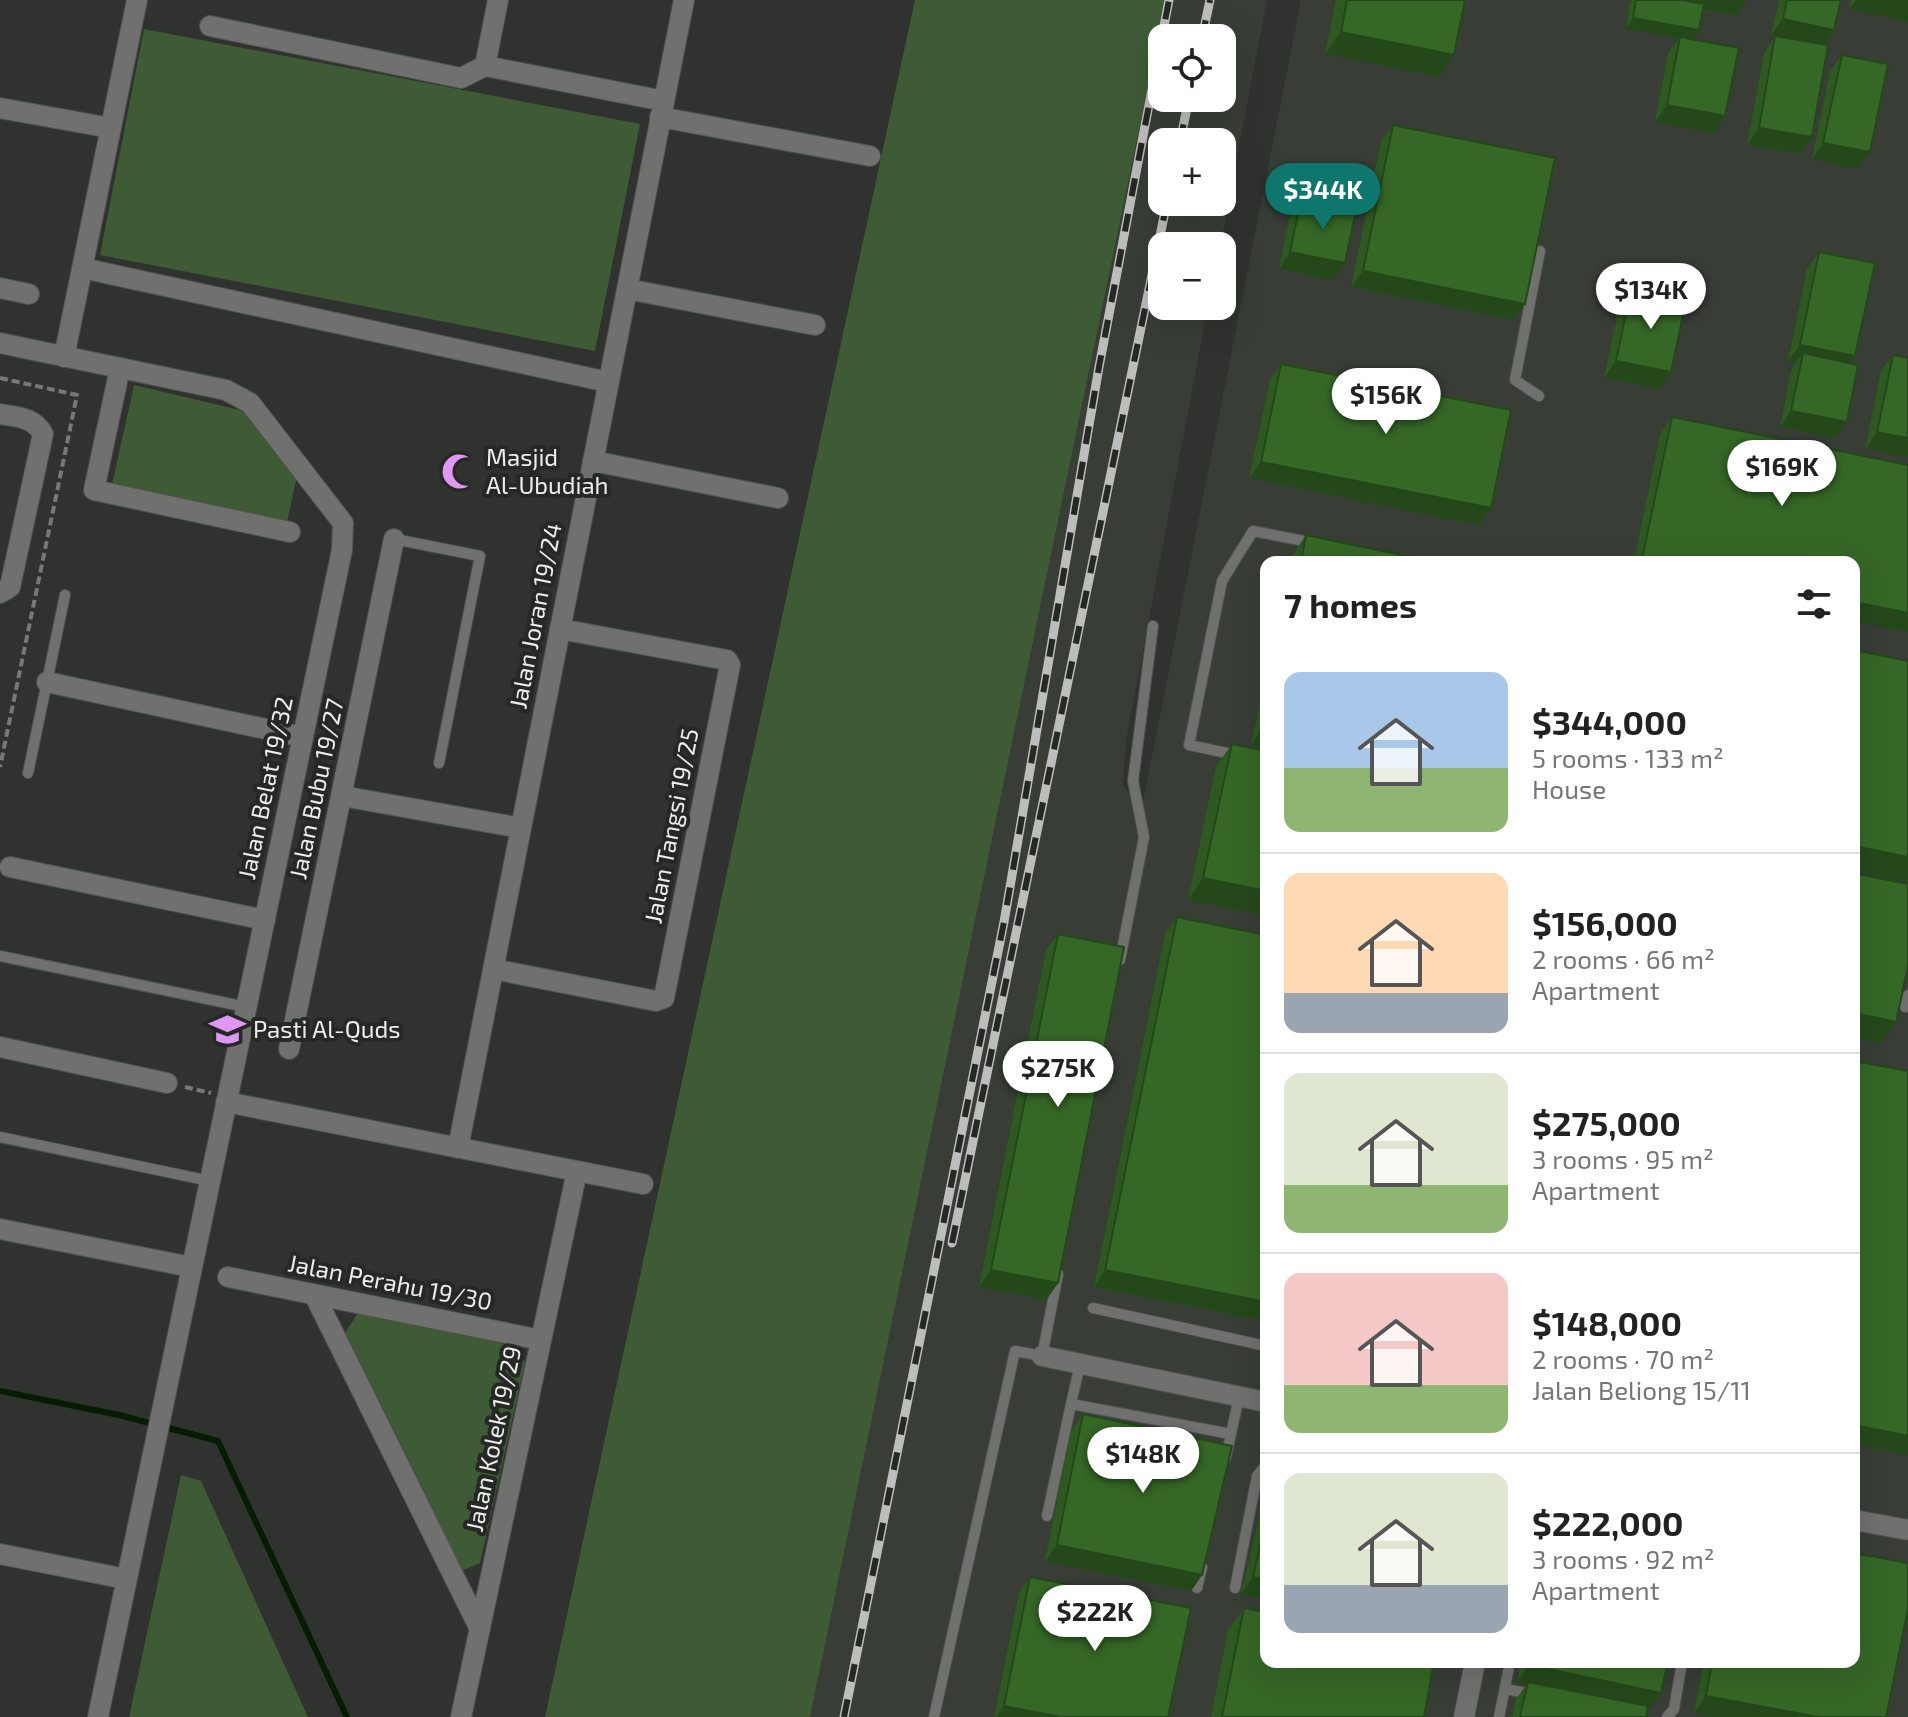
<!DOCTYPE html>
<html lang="en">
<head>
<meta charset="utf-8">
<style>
	:root { --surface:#fff; --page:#f6f6f6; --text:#222; --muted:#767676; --line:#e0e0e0; --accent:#0f766e }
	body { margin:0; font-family:"Exo 2",sans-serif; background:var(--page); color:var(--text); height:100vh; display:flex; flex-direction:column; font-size:30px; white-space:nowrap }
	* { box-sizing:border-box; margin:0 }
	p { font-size:26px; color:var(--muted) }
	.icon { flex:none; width:44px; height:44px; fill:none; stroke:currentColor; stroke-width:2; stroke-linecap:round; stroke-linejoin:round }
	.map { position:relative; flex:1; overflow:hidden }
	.details { position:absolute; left:1260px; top:556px; width:600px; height:1112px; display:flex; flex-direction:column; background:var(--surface); border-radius:16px; box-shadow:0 8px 32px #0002 }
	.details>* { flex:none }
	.controls { position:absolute; left:1148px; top:24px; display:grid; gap:16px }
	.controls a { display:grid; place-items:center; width:88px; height:88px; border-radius:16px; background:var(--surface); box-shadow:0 8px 32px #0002; font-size:40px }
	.price { position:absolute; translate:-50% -68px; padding:0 18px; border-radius:28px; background:#fff; color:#222; font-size:26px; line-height:52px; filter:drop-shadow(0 2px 4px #0008) }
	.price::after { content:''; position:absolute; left:50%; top:48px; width:24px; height:18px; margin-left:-12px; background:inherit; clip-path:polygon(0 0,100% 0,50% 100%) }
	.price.active { background:var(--accent); color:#fff }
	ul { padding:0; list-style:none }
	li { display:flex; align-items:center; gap:24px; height:200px; padding:0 24px }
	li+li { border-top:2px solid var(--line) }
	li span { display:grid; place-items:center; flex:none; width:224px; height:160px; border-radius:16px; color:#555 }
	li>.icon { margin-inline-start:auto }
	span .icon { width:96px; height:96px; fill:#fffc; stroke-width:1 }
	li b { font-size:34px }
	h2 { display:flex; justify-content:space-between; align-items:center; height:96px; padding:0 24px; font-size:34px }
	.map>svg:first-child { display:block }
	.built { fill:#383d36; fill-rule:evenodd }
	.green { fill:#3e5b36 }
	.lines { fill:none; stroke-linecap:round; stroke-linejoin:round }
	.stream { stroke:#041d00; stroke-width:6 }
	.service-casing { stroke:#4f514f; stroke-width:12 }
	.minor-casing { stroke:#4f514f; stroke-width:22 }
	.tertiary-casing { stroke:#4f514f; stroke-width:22 }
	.path { stroke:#777877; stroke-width:4; stroke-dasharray:8 4; stroke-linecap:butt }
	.service { stroke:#70716f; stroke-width:10 }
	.minor { stroke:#70716f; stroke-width:20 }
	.tertiary { stroke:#70716f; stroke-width:20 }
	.rail-casing { stroke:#bcbdbc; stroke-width:9 }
	.rail { stroke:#262826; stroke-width:6; stroke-dasharray:18; stroke-linecap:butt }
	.wall { fill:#2e5921 }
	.shaded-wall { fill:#25481b }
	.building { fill:#356726; stroke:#25481b; stroke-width:2 }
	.labels { text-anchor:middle; stroke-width:8; stroke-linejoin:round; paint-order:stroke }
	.poi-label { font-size:24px; fill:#ecedec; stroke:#262826; text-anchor:start }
	.street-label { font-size:24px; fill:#ecedec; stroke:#262826 }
</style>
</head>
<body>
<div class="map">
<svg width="1908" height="1717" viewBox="0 0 1908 1717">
	<rect width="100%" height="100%" fill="#303230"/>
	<path class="built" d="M 1166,0 L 1267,0 L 1220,246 L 1162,246 L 1162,306 L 1208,306 L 1126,741 L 1123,785 L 1141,812 L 1301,0 L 1908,0 L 1908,1717 L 810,1717 ZM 1162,38 L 1222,38 L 1222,98 L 1162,98 ZM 1162,142 L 1222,142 L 1222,202 L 1162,202 ZM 1266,562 L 1854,562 L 1854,1662 L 1266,1662 Z"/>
	<path class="green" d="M 915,0 L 1166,0 L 810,1717 L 545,1717 Z
		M 144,29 L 640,124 L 595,351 L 100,255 Z
		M 134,385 L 244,411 L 297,476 L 286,527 L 111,489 Z
		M 358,1313 L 513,1345 L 525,1362 L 480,1563 L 461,1571 L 343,1336 Z
		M 181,1475 L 201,1481 L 308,1717 L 129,1717 Z"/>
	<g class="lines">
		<path class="stream" d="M 0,1391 L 119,1415 L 218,1441 L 347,1717"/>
		<defs>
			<path id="service" d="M 1539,396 L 1515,380 L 1540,251
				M 394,539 L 480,556 L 439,763
				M 1236,755 L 1189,745 L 1222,581 L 1253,531 L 1314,543
				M 28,773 L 65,595
				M 0,956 L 246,1007
				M 1120,960 L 1144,837 L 1133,781 L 1153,626
				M 1905,1007 L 1908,995
				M 0,1137 L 210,1181
				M 1093,1308 L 1266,1346
				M 1080,1364 L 1071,1404 L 1231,1434
				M 1226,1457 L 1239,1397
				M 1047,1516 L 1071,1404
				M 1197,1588 L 1202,1567
				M 1235,1588 L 1257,1476 L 1266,1465
				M 1505,1689 L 1532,1694
				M 934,1717 L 1015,1351 L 1042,1356 L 1058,1274
				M 1499,1717 L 1510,1662
				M 1667,1717 L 1674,1709 L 1682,1662"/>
			<path id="minor" d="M 210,26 L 461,78 L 485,66
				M 485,66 L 664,101
				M 485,66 L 498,0
				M 0,108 L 111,128
				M 660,117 L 870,156
				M 82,268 L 608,382
				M 0,288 L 29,294
				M 627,289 L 815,325
				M 64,357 L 137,0
				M 120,368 L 94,490 L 290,532
				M 0,414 C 17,417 34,417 43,434 L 10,587 L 0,593
				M 593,461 L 778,498
				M 47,682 L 303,737
				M 342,796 L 521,828
				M 10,867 L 265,920
				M 493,969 L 656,1001 L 664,998 L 730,665 L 727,660 L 560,629
				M 0,1047 L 167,1083
				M 289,1049 L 394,539
				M 226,1102 L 643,1184
				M 458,1148 L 684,0
				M 0,1229 L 191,1267
				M 228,1277 L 541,1340
				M 314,1294 L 480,1629
				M 1042,1356 L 1266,1402
				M 1854,1520 L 1908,1530
				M 0,1554 L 126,1579
				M 461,1717 L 577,1171
				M 1464,1717 L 1475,1662"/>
			<path id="tertiary" d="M 0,343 L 226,390 L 250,403 L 343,523 L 342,550 L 98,1717"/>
		</defs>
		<use href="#service" class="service-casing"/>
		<use href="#minor" class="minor-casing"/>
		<use href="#tertiary" class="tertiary-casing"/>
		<path class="path" d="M 0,378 L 77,395 L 0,767
			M 185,1087 L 211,1093"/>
		<use href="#service" class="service"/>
		<use href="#minor" class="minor"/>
		<use href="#tertiary" class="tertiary"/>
		<defs>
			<path id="rail" d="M 1202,38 L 1210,0
				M 1180,142 L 1189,98
				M 952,1243 L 1167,202
				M 844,1717 L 1004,922 L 1099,367 L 1169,0"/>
		</defs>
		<use href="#rail" class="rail-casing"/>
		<use href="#rail" class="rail"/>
	</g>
	<path class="wall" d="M 1336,0 L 1465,0 L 1439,77 L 1325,54 Z
		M 1632,0 L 1747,0 L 1736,15 L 1703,10 L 1692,39 L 1714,133 L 1655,122 L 1668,53 L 1679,38 L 1626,29 L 1630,3 Z
		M 1779,0 L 1841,0 L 1824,44 L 1812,137 L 1801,154 L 1747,145 L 1764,53 L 1775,36 L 1771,35 Z
		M 1851,0 L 1908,0 L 1849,9 Z
		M 1842,55 L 1858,169 L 1812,159 L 1830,71 Z
		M 1393,125 L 1514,320 L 1351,287 L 1381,142 Z
		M 1301,199 L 1333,280 L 1279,269 L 1290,215 Z
		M 1819,252 L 1855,356 L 1850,363 L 1835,439 L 1780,427 L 1791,370 L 1796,363 L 1788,361 L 1807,269 Z
		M 1631,290 L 1660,389 L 1604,378 L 1619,307 Z
		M 1893,355 L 1908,358 L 1908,457 L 1865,449 L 1881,371 Z
		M 1281,364 L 1491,508 L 1479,525 L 1249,478 L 1270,380 Z
		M 1672,417 L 1908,465 L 1908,632 L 1854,621 L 1854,562 L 1634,562 L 1660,434 Z
		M 1306,535 L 1434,562 L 1290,562 L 1291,557 Z
		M 1266,674 L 1266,748 L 1251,745 Z
		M 1232,744 L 1266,916 L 1188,900 L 1216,766 Z
		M 1177,917 L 1266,1321 L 1094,1287 L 1165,934 Z
		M 1058,934 L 1058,1283 L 1046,1300 L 979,1287 L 1046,950 Z
		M 1083,1414 L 1202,1575 L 1191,1591 L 1045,1561 L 1071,1431 Z
		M 1266,1488 L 1266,1599 L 1241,1594 Z
		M 1030,1577 L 1168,1717 L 994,1717 L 1019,1593 Z
		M 1244,1608 L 1424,1717 L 1211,1717 L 1228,1630 Z
		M 1521,1662 L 1668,1662 L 1649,1709 L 1647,1709 L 1646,1717 L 1512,1717 L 1516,1699 L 1527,1684 L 1517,1682 Z
		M 1704,1662 L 1854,1662 L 1694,1713 Z"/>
	<path class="shaded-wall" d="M 1688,0 L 1747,0 L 1736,15 L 1683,6 Z
		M 1856,0 L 1908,0 L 1908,22 L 1849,9 Z
		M 1633,18 L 1699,30 L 1691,41 L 1626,29 Z
		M 1783,19 L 1834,30 L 1822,47 L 1771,35 Z
		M 1341,32 L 1454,55 L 1439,77 L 1325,54 Z
		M 1667,105 L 1725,116 L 1714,133 L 1655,122 Z
		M 1759,128 L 1812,137 L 1801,154 L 1747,145 Z
		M 1823,143 L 1870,152 L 1858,169 L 1812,159 Z
		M 1290,252 L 1345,263 L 1333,280 L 1279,269 Z
		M 1363,271 L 1525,304 L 1514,320 L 1351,287 Z
		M 1800,345 L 1855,356 L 1844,373 L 1803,353 L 1796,363 L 1788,361 Z
		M 1616,361 L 1671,372 L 1660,389 L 1604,378 Z
		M 1791,411 L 1847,422 L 1835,439 L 1780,427 Z
		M 1877,432 L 1908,438 L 1908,457 L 1865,449 Z
		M 1261,462 L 1491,508 L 1479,525 L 1249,478 Z
		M 1854,602 L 1908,613 L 1908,632 L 1854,621 Z
		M 1266,723 L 1266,748 L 1251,745 Z
		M 1854,846 L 1908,857 L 1908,882 L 1854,871 Z
		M 1203,878 L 1266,891 L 1266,916 L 1188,900 Z
		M 1854,1013 L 1896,1022 L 1881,1044 L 1854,1038 Z
		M 991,1270 L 1058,1283 L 1046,1300 L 979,1287 Z
		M 1105,1270 L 1266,1302 L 1266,1321 L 1094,1287 Z
		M 1854,1425 L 1908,1436 L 1908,1455 L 1854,1444 Z
		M 1057,1545 L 1202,1575 L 1191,1591 L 1045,1561 Z
		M 1253,1577 L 1266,1580 L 1266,1599 L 1241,1594 Z
		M 1529,1665 L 1661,1693 L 1649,1709 L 1517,1682 Z
		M 1706,1696 L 1818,1717 L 1718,1717 L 1694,1713 Z
		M 1004,1706 L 1061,1717 L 996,1717 Z"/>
	<path class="building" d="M 1347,0 L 1465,0 L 1454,55 L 1341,32 Z
		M 1636,0 L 1681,0 L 1704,4 L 1699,30 L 1633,18 Z
		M 1787,0 L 1841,0 L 1834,30 L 1783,19 Z
		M 1775,36 L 1828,45 L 1812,137 L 1759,128 Z
		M 1680,37 L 1739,48 L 1725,116 L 1667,105 Z
		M 1842,55 L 1888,64 L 1870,152 L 1823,143 Z
		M 1393,125 L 1555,158 L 1525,304 L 1363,271 Z
		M 1301,199 L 1356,210 L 1345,263 L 1290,252 Z
		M 1819,252 L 1875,263 L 1855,356 L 1800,345 Z
		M 1631,290 L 1686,301 L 1671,372 L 1616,361 Z
		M 1803,353 L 1858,365 L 1847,422 L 1791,411 Z
		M 1893,355 L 1908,358 L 1908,438 L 1877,432 Z
		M 1281,364 L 1511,410 L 1491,508 L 1261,462 Z
		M 1672,417 L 1908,465 L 1908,613 L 1854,602 L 1854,562 L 1658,562 L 1642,559 Z
		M 1306,535 L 1434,562 L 1301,562 Z
		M 1854,650 L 1908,661 L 1908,857 L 1854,846 Z
		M 1232,744 L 1266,751 L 1266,891 L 1203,878 Z
		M 1854,873 L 1908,884 L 1908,966 L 1896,1022 L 1854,1013 Z
		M 1177,917 L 1266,935 L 1266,1302 L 1105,1270 Z
		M 1058,934 L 1124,947 L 1058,1283 L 991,1270 Z
		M 1854,1061 L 1908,1071 L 1908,1436 L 1854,1425 Z
		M 1083,1414 L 1232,1446 L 1202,1575 L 1057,1545 Z
		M 1266,1521 L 1266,1580 L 1253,1577 Z
		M 1854,1553 L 1908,1563 L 1908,1609 L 1886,1717 L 1818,1717 L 1706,1696 L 1712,1662 L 1854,1662 Z
		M 1030,1577 L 1191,1608 L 1168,1717 L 1061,1717 L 1004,1706 Z
		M 1244,1608 L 1266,1612 L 1266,1662 L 1434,1662 L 1424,1717 L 1222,1717 Z
		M 1529,1662 L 1668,1662 L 1661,1693 L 1529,1665 Z
		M 1528,1682 L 1648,1706 L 1646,1717 L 1520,1717 Z"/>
	<defs>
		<symbol id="mosque-bare" viewBox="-9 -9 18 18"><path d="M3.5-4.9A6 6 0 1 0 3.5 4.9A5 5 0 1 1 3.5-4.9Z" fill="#df98f1" stroke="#262826" stroke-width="2.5" paint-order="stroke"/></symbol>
		<symbol id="school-bare" viewBox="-9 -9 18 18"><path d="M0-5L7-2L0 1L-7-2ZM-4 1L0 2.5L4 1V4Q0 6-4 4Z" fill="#df98f1" stroke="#262826" stroke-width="2.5" paint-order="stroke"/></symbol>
	</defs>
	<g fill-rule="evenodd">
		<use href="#mosque-bare" x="434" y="446" width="51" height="51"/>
		<use href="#school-bare" x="202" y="1004" width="51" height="51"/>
	</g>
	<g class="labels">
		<g class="poi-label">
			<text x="486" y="466">Masjid<tspan x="486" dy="28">Al-Ubudiah</tspan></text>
			<text x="253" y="1038">Pasti Al-Quds</text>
		</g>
		<g class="street-label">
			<text transform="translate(536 616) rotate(-79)" y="8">Jalan Joran 19/24</text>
			<text transform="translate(266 788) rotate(-78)" y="8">Jalan Belat 19/32</text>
			<text transform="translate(317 789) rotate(-78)" y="8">Jalan Bubu 19/27</text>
			<text transform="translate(672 826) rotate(-79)" y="8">Jalan Tangsi 19/25</text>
			<text transform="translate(390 1283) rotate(11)" y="8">Jalan Perahu 19/30</text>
			<text transform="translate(494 1439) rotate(-78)" y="8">Jalan Kolek 19/29</text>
		</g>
	</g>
</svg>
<div class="controls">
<a><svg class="icon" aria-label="locate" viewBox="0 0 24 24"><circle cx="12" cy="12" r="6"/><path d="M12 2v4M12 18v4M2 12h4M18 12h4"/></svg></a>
<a>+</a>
<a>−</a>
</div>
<b class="price active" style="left:1323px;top:231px">$344K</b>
<b class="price" style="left:1651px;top:331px">$134K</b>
<b class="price" style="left:1386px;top:436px">$156K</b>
<b class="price" style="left:1782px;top:508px">$169K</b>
<b class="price" style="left:1058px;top:1109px">$275K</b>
<b class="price" style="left:1143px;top:1495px">$148K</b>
<b class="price" style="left:1095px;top:1653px">$222K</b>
<section class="details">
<h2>7 homes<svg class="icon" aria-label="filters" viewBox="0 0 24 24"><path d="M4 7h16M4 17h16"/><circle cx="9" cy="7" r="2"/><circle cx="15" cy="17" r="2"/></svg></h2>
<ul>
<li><span style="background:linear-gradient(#a9c7e8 60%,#8fb573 0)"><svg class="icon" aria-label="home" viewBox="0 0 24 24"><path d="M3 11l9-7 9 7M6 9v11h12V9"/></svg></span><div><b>$344,000</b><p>5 rooms · 133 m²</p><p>House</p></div></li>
<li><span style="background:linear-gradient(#ffd9b3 75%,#9aa5b1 0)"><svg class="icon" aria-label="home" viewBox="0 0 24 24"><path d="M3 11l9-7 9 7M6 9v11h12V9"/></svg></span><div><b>$156,000</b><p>2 rooms · 66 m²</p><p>Apartment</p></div></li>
<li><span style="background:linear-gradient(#dfe7d0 70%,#8fb573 0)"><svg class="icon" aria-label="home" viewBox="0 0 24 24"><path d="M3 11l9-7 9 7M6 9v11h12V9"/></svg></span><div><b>$275,000</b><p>3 rooms · 95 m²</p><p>Apartment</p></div></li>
<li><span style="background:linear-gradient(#f6c9c9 70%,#8fb573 0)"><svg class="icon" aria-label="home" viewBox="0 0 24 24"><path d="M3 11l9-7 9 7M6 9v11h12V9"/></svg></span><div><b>$148,000</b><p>2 rooms · 70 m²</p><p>Jalan Beliong 15/11</p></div></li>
<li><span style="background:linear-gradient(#dfe7d0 70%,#9aa5b1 0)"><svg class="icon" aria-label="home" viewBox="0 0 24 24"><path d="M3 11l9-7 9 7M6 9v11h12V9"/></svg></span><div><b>$222,000</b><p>3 rooms · 92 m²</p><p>Apartment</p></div></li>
</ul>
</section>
</div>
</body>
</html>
